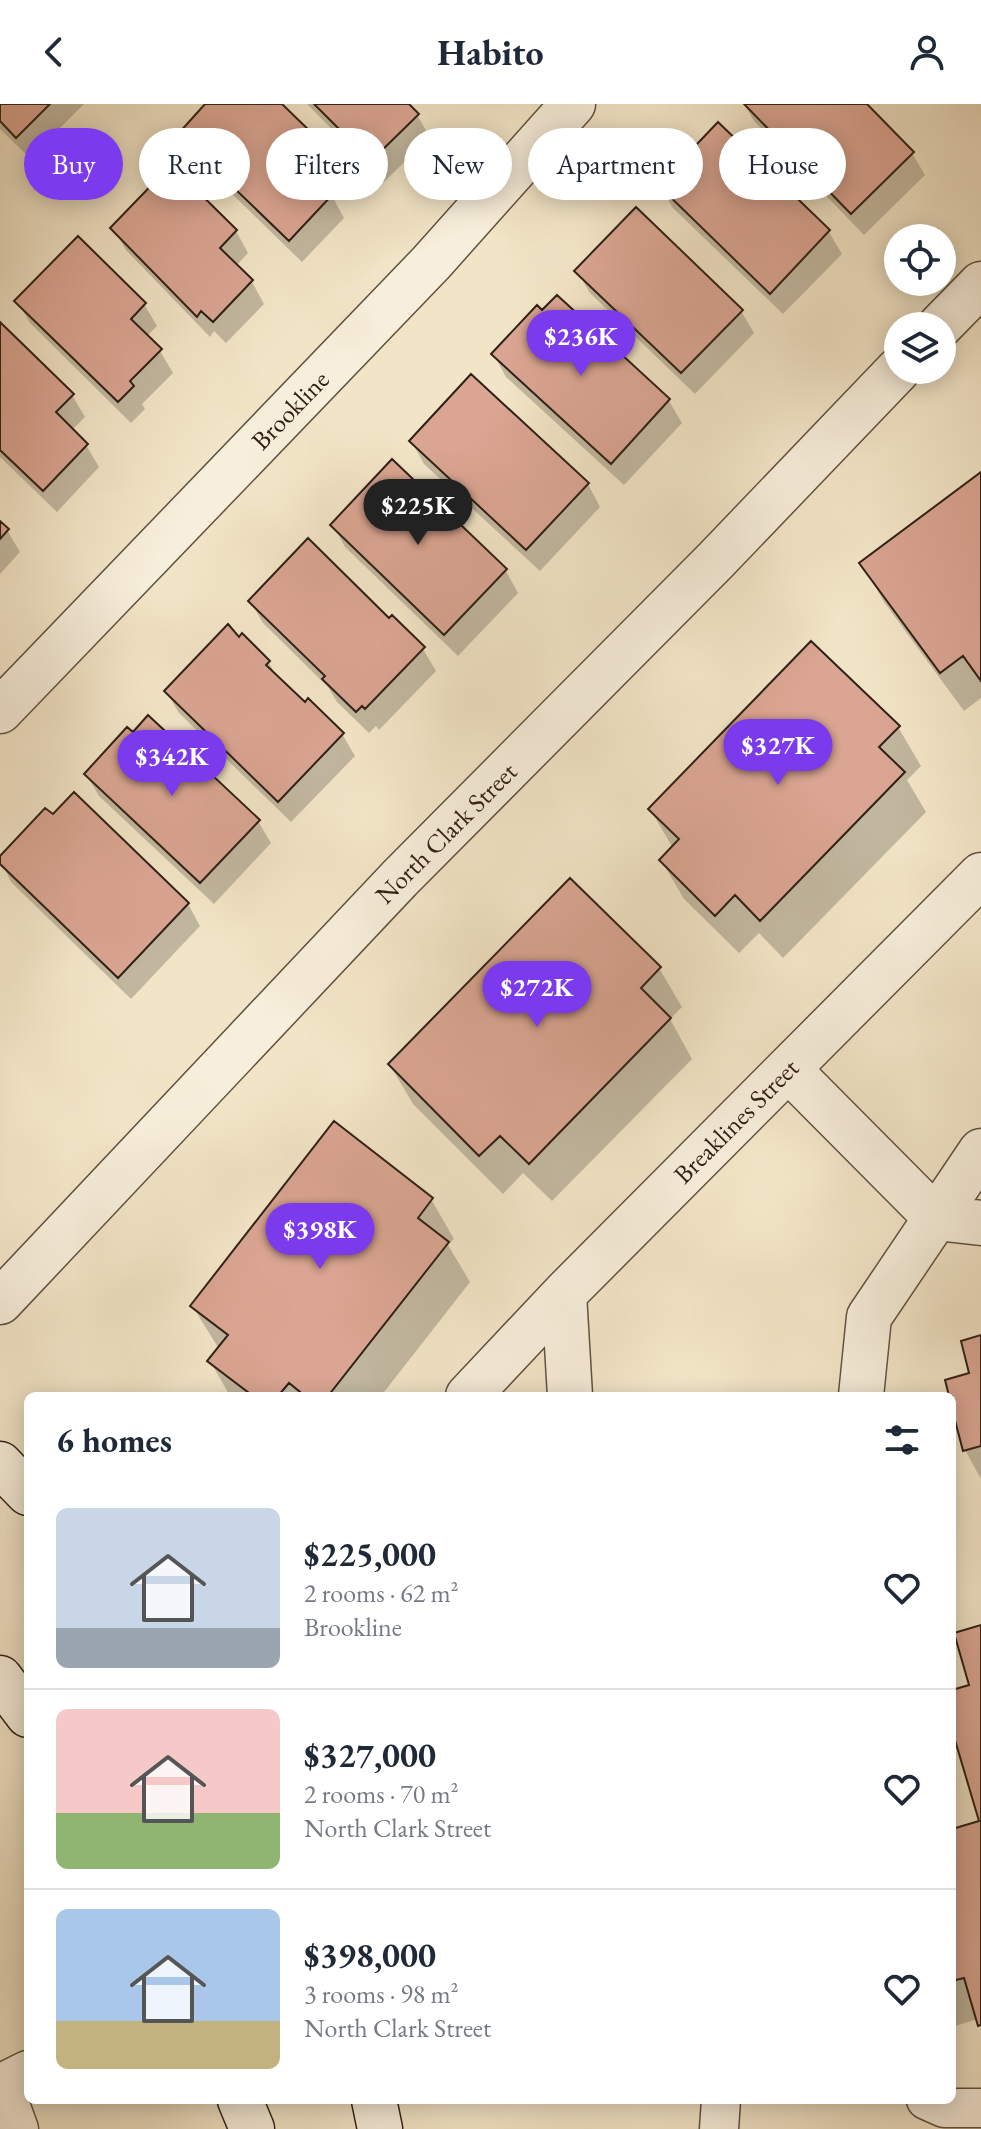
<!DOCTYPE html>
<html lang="en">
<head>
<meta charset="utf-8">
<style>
	:root { --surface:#fff; --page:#f2f2f3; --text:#1f2937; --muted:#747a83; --line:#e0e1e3; --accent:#7c3aed }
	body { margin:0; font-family:"EB Garamond",serif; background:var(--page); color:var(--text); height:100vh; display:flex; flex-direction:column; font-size:30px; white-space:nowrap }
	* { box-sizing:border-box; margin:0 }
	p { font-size:26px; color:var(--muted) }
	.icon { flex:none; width:44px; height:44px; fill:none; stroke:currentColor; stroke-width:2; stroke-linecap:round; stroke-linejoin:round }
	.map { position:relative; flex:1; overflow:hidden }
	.drawer { position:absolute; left:24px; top:1288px; width:932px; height:712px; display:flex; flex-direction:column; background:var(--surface); border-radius:12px; box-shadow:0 4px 20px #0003 }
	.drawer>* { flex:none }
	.banner { position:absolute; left:24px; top:24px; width:934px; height:72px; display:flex; gap:16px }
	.controls { position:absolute; left:884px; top:120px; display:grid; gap:16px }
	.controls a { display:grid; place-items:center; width:72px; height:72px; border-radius:50%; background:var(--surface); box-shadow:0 4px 20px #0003; font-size:40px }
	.price { position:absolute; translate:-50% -68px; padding:0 18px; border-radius:28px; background:var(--accent); color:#fff; font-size:26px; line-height:52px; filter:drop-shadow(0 2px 4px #0008) }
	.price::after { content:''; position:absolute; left:50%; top:48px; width:24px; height:18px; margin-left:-12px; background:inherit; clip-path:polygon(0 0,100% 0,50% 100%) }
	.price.selected { background:#222; color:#fff }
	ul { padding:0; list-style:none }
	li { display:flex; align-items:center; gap:24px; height:200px; padding:0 32px }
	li+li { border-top:2px solid var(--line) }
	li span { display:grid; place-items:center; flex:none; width:224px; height:160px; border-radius:12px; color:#555 }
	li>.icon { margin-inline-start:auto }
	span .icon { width:96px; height:96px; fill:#fffc; stroke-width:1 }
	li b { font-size:34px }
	h2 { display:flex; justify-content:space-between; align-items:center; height:96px; padding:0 32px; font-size:34px }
	.chip { padding:0 28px; border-radius:36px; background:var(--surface); box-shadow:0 4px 20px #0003; font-size:28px; line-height:72px }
	.chip.selected { background:var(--accent); color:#fff }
	header { display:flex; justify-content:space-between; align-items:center; height:104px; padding:0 32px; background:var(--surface); font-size:36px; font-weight:700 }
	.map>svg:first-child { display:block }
	.shadow { fill:#0003 }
	.building { fill:#daa592; stroke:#2f2116; stroke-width:2 }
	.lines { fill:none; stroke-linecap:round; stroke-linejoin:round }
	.lane-casing { stroke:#605242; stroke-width:41 }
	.street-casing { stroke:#605242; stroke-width:47 }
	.secondary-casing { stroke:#2f2116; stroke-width:47 }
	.lane { stroke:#f7eedb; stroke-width:38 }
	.street { stroke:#f7eedb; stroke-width:44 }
	.secondary { stroke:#f7eedb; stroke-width:44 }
	.labels { text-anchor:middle; stroke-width:7; stroke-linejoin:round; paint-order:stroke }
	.street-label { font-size:26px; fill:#2f2116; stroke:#f7eedb }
</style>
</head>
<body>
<header><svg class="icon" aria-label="back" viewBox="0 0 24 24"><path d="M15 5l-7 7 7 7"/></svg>Habito<svg class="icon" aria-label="person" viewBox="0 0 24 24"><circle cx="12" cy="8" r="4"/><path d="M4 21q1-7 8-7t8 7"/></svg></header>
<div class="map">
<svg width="981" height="2025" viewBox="0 0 981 2025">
	<rect width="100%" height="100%" fill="#f2e5c7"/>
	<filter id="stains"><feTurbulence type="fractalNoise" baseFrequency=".0025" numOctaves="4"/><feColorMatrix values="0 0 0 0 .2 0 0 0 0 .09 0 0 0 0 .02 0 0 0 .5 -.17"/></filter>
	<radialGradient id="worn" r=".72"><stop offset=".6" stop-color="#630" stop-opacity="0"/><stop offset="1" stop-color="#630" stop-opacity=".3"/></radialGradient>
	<path class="shadow" d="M 0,0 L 84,0 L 30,54 L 0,25 Z
		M 208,0 L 279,0 L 314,33 L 326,55 L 311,72 L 332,92 L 344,114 L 302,158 L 193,52 L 180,30 Z
		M 307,0 L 406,0 L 417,11 L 430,33 L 384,78 Z
		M 744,0 L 864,0 L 912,49 L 925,71 L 864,131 L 754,17 Z
		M 718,21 L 829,128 L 842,150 L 783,210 L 673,104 L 660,82 Z
		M 113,124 L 236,127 L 248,149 L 236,162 L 252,178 L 264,200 L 226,239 L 214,227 L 210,233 L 126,146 Z
		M 577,167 L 741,207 L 754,229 L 695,290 L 590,189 Z
		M 557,194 L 669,297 L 682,319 L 624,381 L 506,273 L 494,251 Z
		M 17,197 L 144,200 L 157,222 L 146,233 L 160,247 L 173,269 L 142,300 L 145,305 L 131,319 L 30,219 Z
		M 0,221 L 72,291 L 85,313 L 72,326 L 86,341 L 99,363 L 57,408 L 0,353 Z
		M 471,273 L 588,380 L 600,403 L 540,467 L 424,360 L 412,338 Z
		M 392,358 L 506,467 L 518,489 L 458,552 L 345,443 L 333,421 Z
		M 981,371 L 981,594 L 964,607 L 884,498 L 862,459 Z
		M 0,420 L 7,426 L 20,448 L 0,470 Z
		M 250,497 L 389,517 L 392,513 L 423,545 L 436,567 L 379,626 L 376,622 L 369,629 L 337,598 L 328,583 L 263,519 Z
		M 242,533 L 269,559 L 278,575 L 305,600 L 342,630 L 355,652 L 291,718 L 179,609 L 166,587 Z
		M 898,623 L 921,662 L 907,676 L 926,708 L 783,854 L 759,829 L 739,849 L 684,795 L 661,756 L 673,744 L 650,705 Z
		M 86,670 L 258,717 L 271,739 L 214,800 L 99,692 Z
		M 0,755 L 188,800 L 200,822 L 131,895 L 11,778 Z
		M 659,864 L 682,903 L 670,915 L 692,955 L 552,1097 L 523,1069 L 503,1090 L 413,1000 L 390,961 Z
		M 431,1095 L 454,1135 L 448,1141 L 470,1178 L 381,1292 L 230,1292 L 210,1257 L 219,1245 L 193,1203 Z
		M 981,1234 L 981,1375 L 965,1346 L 951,1292 L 972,1270 Z
		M 981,1719 L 981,1924 L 978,1915 L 952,1923 L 952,1727 Z"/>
	<path class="building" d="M 0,0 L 50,0 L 16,34 L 0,17 Z
		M 205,0 L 282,0 L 315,32 L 295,53 L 333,90 L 289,137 L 178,30 Z
		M 314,0 L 409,0 L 419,10 L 371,57 Z
		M 744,0 L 867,0 L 914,48 L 851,110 Z
		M 718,18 L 830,126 L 770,190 L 658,81 Z
		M 171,61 L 237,126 L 220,144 L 253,176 L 213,218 L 201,207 L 197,213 L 110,124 Z
		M 636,103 L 743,206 L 681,269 L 574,167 Z
		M 78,132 L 146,199 L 131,215 L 162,245 L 130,277 L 134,282 L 118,298 L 14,197 Z
		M 557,191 L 670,295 L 611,360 L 491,250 L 537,201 L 542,206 Z
		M 0,218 L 74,290 L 56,308 L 88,340 L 43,387 L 0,346 Z
		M 471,270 L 589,379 L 526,446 L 409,337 Z
		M 392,355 L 507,465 L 444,531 L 330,421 Z
		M 981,368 L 981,577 L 963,552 L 940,569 L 859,459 Z
		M 0,417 L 9,425 L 0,435 Z
		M 308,434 L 389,514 L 392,511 L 425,543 L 365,605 L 362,602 L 356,608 L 322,575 L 325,572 L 248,497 Z
		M 228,520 L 239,533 L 242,529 L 270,557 L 266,561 L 305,598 L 308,594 L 344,629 L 278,698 L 164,587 Z
		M 811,537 L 900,622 L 879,643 L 905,668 L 760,817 L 735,791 L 715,812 L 659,756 L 679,735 L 648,705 Z
		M 148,611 L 260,716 L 200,779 L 84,670 L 127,623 L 133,628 Z
		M 74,688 L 189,799 L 118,874 L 0,760 L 0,752 L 45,704 L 53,710 Z
		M 570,774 L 661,863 L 641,884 L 671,914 L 529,1060 L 500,1032 L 479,1052 L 388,960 Z
		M 334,1017 L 433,1094 L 418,1114 L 449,1138 L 328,1292 L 305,1292 L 289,1279 L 278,1292 L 253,1292 L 207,1257 L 228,1231 L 190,1202 Z
		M 981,1231 L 981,1342 L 963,1347 L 952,1305 L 952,1292 L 949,1292 L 945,1276 L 969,1269 L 961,1237 Z
		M 981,1521 L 981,1921 L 978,1922 L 964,1874 L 952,1877 L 952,1725 L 979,1717 L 952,1626 L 952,1586 L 969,1581 L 954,1529 Z"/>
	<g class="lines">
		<defs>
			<path id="lane" d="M 3,1981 L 19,2025
				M 926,1996 L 944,2004 L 981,2004
				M 719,2025 L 721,1996"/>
			<path id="street" d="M 940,222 L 981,180
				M 0,607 L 431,159 L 573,0
				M 788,965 L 936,1114 L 981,1119
				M 0,1198 L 399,775 L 716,456 L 898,266
				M 468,1292 L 564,1190
				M 570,1292 L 564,1190 L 981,771
				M 861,1292 L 869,1213 L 981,1047
				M 0,1983 L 28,1969"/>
			<path id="secondary" d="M 0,1360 L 28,1389
				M 0,1574 L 28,1611
				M 240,1996 L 252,2025
				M 374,1996 L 380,2025"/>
		</defs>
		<use href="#lane" class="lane-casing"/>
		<use href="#street" class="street-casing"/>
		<use href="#secondary" class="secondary-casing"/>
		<use href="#lane" class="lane"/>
		<use href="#street" class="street"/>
		<use href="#secondary" class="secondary"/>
	</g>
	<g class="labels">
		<g class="street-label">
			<text transform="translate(290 306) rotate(-46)" y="9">Brookline</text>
			<text transform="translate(446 729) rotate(-45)" y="9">North Clark Street</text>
			<text transform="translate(736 1017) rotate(-45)" y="9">Breaklines Street</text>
		</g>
	</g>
	<rect width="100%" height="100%" filter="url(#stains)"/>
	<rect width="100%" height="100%" fill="url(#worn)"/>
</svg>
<div class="controls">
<a><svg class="icon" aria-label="locate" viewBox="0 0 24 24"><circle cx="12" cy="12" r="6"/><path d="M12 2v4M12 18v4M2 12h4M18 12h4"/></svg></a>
<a><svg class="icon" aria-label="layers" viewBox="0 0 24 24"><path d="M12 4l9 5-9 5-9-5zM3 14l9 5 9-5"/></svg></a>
</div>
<b class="price" style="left:581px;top:274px">$236K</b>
<b class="price selected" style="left:418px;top:443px">$225K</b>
<b class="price" style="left:778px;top:683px">$327K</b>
<b class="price" style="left:172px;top:694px">$342K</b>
<b class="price" style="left:537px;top:925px">$272K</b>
<b class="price" style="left:320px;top:1167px">$398K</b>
<div class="banner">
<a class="chip selected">Buy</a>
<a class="chip">Rent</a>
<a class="chip">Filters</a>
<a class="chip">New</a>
<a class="chip">Apartment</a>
<a class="chip">House</a>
</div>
<section class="drawer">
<h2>6 homes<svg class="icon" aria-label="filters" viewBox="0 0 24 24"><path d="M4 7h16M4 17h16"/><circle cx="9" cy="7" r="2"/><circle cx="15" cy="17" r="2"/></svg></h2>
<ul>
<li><span style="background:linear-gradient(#c9d6e8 75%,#9aa5b1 0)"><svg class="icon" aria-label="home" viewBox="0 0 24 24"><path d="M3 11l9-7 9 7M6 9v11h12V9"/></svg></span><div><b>$225,000</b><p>2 rooms · 62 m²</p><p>Brookline</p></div><svg class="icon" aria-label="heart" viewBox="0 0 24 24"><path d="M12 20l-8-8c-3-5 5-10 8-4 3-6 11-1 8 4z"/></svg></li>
<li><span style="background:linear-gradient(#f6c9c9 65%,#8fb573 0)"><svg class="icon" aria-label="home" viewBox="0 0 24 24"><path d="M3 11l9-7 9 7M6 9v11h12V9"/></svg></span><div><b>$327,000</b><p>2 rooms · 70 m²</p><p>North Clark Street</p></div><svg class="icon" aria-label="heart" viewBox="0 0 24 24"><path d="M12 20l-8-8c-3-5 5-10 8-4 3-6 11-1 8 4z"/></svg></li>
<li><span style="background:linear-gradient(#a9c7e8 70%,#c2b280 0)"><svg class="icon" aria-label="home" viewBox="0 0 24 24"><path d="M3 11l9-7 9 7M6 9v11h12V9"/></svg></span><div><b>$398,000</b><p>3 rooms · 98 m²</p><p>North Clark Street</p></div><svg class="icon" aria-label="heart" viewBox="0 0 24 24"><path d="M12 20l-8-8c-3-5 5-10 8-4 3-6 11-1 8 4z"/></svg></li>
</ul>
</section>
</div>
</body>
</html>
